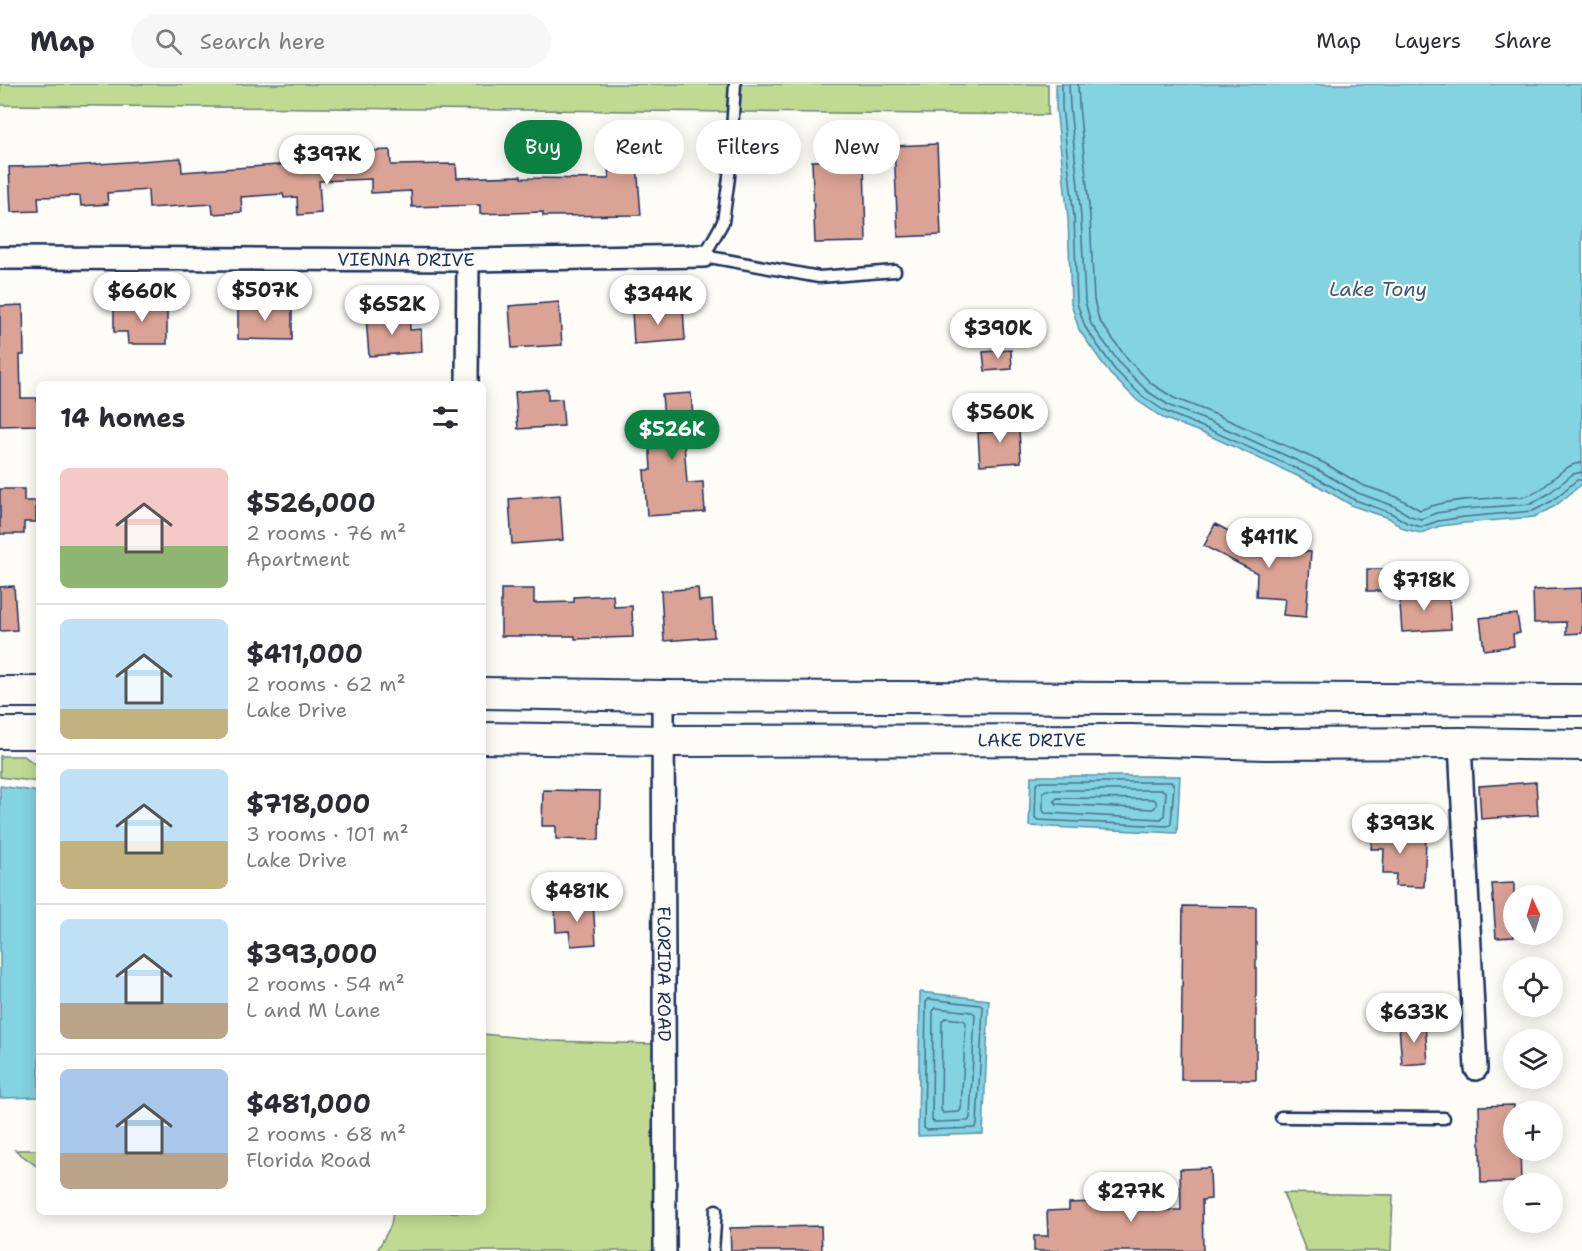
<!DOCTYPE html>
<html lang="en">
<head>
<meta charset="utf-8">
<style>
	:root { --surface:#fff; --page:#f7f7f7; --text:#2b2b33; --muted:#7c7c81; --line:#e1e1e2; --accent:#0b8043 }
	body { margin:0; font-family:"Shantell Sans",sans-serif; background:var(--page); color:var(--text); height:100vh; display:flex; flex-direction:column; font-size:22px; white-space:nowrap }
	* { box-sizing:border-box; margin:0 }
	p { font-size:20px; color:var(--muted) }
	.icon { flex:none; width:33px; height:33px; fill:none; stroke:currentColor; stroke-width:2; stroke-linecap:round; stroke-linejoin:round }
	.map { position:relative; flex:1; overflow:hidden }
	.side { position:absolute; left:36px; top:297px; width:450px; height:834px; display:flex; flex-direction:column; background:var(--surface); border-radius:9px; box-shadow:0 3px 15px #0003 }
	.side>* { flex:none }
	.top-card { position:absolute; left:504px; top:36px; width:570px; height:54px; display:flex; gap:12px }
	.needle { width:39px; rotate:356deg }
	.controls { position:absolute; left:1503px; top:801px; display:grid; gap:12px }
	.controls a { display:grid; place-items:center; width:60px; height:60px; border-radius:50%; background:var(--surface); box-shadow:0 3px 15px #0003; font-size:30px }
	.price { position:absolute; translate:-50% -51px; padding:0 14px; border-radius:21px; background:#fff; color:#222; font-size:20px; line-height:39px; filter:drop-shadow(0 2px 3px #0008) }
	.price::after { content:''; position:absolute; left:50%; top:36px; width:18px; height:14px; margin-left:-9px; background:inherit; clip-path:polygon(0 0,100% 0,50% 100%) }
	.price.active { background:var(--accent); color:#fff }
	ul { padding:0; list-style:none }
	li { display:flex; align-items:center; gap:18px; height:150px; padding:0 24px }
	li+li { border-top:2px solid var(--line) }
	li span { display:grid; place-items:center; flex:none; width:168px; height:120px; border-radius:9px; color:#555 }
	li>.icon { margin-inline-start:auto }
	span .icon { width:72px; height:72px; fill:#fffc; stroke-width:1 }
	li b { font-size:26px }
	h2 { display:flex; justify-content:space-between; align-items:center; height:72px; padding:0 24px; font-size:26px }
	.tag { padding:0 21px; border-radius:27px; background:var(--surface); box-shadow:0 3px 15px #0003; font-size:21px; line-height:54px }
	.tag.active { background:var(--accent); color:#fff }
	header { display:flex; align-items:center; gap:36px; box-sizing:border-box; height:84px; padding:0 30px; background:var(--surface); border-bottom:2px solid var(--line) }
	header strong { font-size:28px }
	nav { display:flex; gap:33px; margin-inline-start:auto; font-size:21px }
	.search { width:420px; height:54px; background:var(--page); display:flex; align-items:center; gap:15px; box-sizing:border-box; padding:0 21px; border-radius:33px; color:var(--muted); font-size:22px }
	.map>svg:first-child { display:block }
	.green { fill:#c0da91; stroke:#6e8478; stroke-width:1.5 }
	.water { fill:#84d3e1; stroke:#5a91ad; stroke-width:1.5 }
	.lines { fill:none; stroke-linecap:round; stroke-linejoin:round }
	.shore { stroke:#457192; stroke-width:1.5 }
	.building { fill:#dba395; stroke:#1b2f5e; stroke-width:1.5 }
	.service-casing { stroke:#1b2f5e; stroke-width:15 }
	.minor-casing { stroke:#1b2f5e; stroke-width:26 }
	.secondary-casing { stroke:#1b2f5e; stroke-width:34 }
	.service { stroke:#fdfcf7; stroke-width:10 }
	.minor { stroke:#fdfcf7; stroke-width:21 }
	.secondary { stroke:#fdfcf7; stroke-width:30 }
	.labels { text-anchor:middle; stroke-width:4.5; stroke-linejoin:round; paint-order:stroke }
	.street-label { font-size:18px; fill:#1b2f5e; stroke:#fdfcf7 }
	.water-label { font-size:20px; font-style:italic; fill:#35587f; stroke:#fdfcf7 }
</style>
</head>
<body>
<header>
<strong>Map</strong>
<div class="search"><svg class="icon" aria-label="search" viewBox="0 0 24 24"><circle cx="10" cy="10" r="6"/><path d="M15 15l6 6"/></svg>Search here</div>
<nav><a>Map</a><a>Layers</a><a>Share</a></nav>
</header>
<div class="map">
<svg width="1582" height="1167" viewBox="0 0 1582 1167">
	<rect width="100%" height="100%" fill="#fdfcf7"/>
	<filter id="ink" filterUnits="userSpaceOnUse"><feTurbulence type="fractalNoise" baseFrequency=".0167" numOctaves="2"/><feDisplacementMap in="SourceGraphic" scale="12" xChannelSelector="R" yChannelSelector="G"/><feConvolveMatrix kernelMatrix="1 2 1 2 8 2 1 2 1" color-interpolation-filters="sRGB"/></filter>
	<g filter="url(#ink)">
		<path class="green" d="M 0,0 L 1048,0 L 1048,31 L 0,21 Z
			M 0,672 L 24,672 L 39,683 L 39,698 L 0,693 Z
			M 483,950 L 551,957 L 654,960 L 655,1167 L 377,1167 L 391,1141 L 393,1128 L 483,1128 Z
			M 15,1066 L 39,1066 L 39,1084 Z
			M 1283,1109 L 1393,1111 L 1391,1167 L 1306,1167 Z"/>
		<path class="water" d="M 1056,0 L 1582,0 L 1582,400 L 1555,422 L 1534,433 L 1465,439 L 1440,442 L 1421,449 L 1404,445 L 1389,434 L 1353,422 L 1315,400 L 1208,351 L 1163,334 L 1138,317 L 1110,290 L 1079,246 L 1071,219 L 1068,134 L 1056,23 Z
			M 1031,692 L 1180,692 L 1177,749 L 1029,742 Z
			M 0,702 L 39,708 L 39,1013 L 0,1014 Z
			M 920,908 L 989,916 L 983,1050 L 918,1052 Z"/>
		<g class="lines">
			<path class="shore" d="M 1062,0 L 1062,23 L 1074,133 L 1077,219 L 1085,243 L 1115,286 L 1142,312 L 1166,328 L 1210,346 L 1317,394 L 1355,416 L 1391,429 L 1407,439 L 1421,443 L 1438,437 L 1464,433 L 1533,427 L 1552,417 L 1577,396 L 1582,396
				M 1069,0 L 1070,23 L 1081,133 L 1085,217 L 1091,240 L 1121,281 L 1147,307 L 1170,322 L 1213,339 L 1320,387 L 1358,409 L 1394,422 L 1410,432 L 1421,435 L 1436,429 L 1463,425 L 1531,420 L 1548,410 L 1573,390 L 1582,388
				M 1078,0 L 1079,22 L 1090,132 L 1094,216 L 1099,236 L 1128,276 L 1152,300 L 1174,314 L 1217,331 L 1324,379 L 1362,401 L 1397,413 L 1420,426 C 1444,416 1472,415 1499,414 C 1507,413 1518,414 1527,412 C 1548,407 1559,380 1582,379
				M 1039,698 L 1171,698 L 1174,701 L 1171,740 L 1168,742 L 1037,736 L 1035,733 L 1036,701 Z
				M 1046,706 L 1163,706 L 1166,709 L 1164,732 L 1161,735 L 1045,729 L 1043,726 L 1043,708 Z
				M 1057,714 L 1153,715 L 1156,717 L 1156,722 L 1153,725 L 1057,720 L 1054,717 Z
				M 929,915 L 980,921 L 983,923 L 977,1041 L 975,1044 L 927,1046 L 924,1044 L 926,918 Z
				M 936,924 L 972,928 L 975,930 L 970,1034 L 968,1037 L 934,1038 L 932,1036 L 933,927 Z
				M 945,934 L 963,936 L 966,938 L 961,1025 L 959,1028 L 943,1029 L 941,1026 L 942,937 Z"/>
		</g>
		<path class="building" d="M 937,60 L 941,151 L 898,153 L 894,62 Z
			M 390,66 L 391,81 L 456,80 L 457,94 L 521,92 L 521,94 L 609,95 L 608,83 L 637,81 L 641,131 L 543,132 L 543,128 L 480,130 L 480,121 L 412,123 L 411,107 L 371,109 L 371,95 L 319,97 L 321,129 L 298,131 L 297,113 L 284,114 L 283,110 L 241,113 L 242,128 L 213,130 L 212,120 L 149,124 L 148,106 L 107,109 L 108,120 L 81,122 L 80,112 L 38,113 L 39,127 L 11,128 L 9,83 L 58,82 L 58,83 L 181,74 L 182,88 L 344,76 L 343,68 Z
			M 864,76 L 866,158 L 815,159 L 812,77 Z
			M 559,218 L 562,261 L 512,264 L 509,222 Z
			M 114,220 L 167,220 L 167,260 L 128,260 L 127,248 L 114,248 Z
			M 23,221 L 24,271 L 20,271 L 21,314 L 37,314 L 38,341 L 0,342 L 0,222 Z
			M 238,221 L 292,222 L 292,256 L 238,255 Z
			M 683,224 L 685,256 L 634,260 L 632,227 Z
			M 409,230 L 410,246 L 421,245 L 422,268 L 369,272 L 366,233 Z
			M 1011,266 L 1012,285 L 985,287 L 983,268 Z
			M 548,305 L 548,316 L 562,315 L 564,342 L 518,345 L 515,308 Z
			M 691,309 L 695,358 L 684,359 L 687,399 L 703,398 L 705,428 L 647,432 L 644,386 L 651,386 L 648,335 L 664,334 L 662,311 Z
			M 1007,332 L 1008,346 L 1019,346 L 1021,378 L 980,381 L 978,349 L 992,348 L 991,333 Z
			M 0,405 L 24,405 L 24,417 L 36,417 L 36,438 L 24,438 L 24,450 L 0,450 Z
			M 560,411 L 563,456 L 512,460 L 509,415 Z
			M 1215,440 L 1262,464 L 1311,468 L 1306,533 L 1283,531 L 1285,515 L 1256,513 L 1257,489 L 1204,462 Z
			M 1367,485 L 1384,485 L 1385,507 L 1367,507 Z
			M 14,502 L 17,546 L 0,547 L 0,503 Z
			M 698,504 L 699,517 L 712,516 L 714,553 L 664,557 L 661,507 Z
			M 1582,504 L 1582,549 L 1566,550 L 1566,538 L 1534,539 L 1533,506 Z
			M 501,505 L 534,505 L 534,519 L 574,518 L 574,513 L 613,511 L 614,523 L 632,522 L 633,553 L 575,555 L 575,552 L 501,552 Z
			M 1430,505 L 1431,515 L 1449,514 L 1451,545 L 1402,548 L 1399,507 Z
			M 1517,530 L 1520,549 L 1513,550 L 1514,562 L 1484,566 L 1480,534 Z
			M 1536,698 L 1538,731 L 1481,735 L 1479,702 Z
			M 543,706 L 600,707 L 599,756 L 556,755 L 556,742 L 542,742 Z
			M 1373,739 L 1400,740 L 1399,755 L 1426,756 L 1424,803 L 1395,802 L 1396,790 L 1383,790 L 1384,765 L 1371,765 Z
			M 1514,799 L 1514,853 L 1496,854 L 1492,800 Z
			M 593,819 L 596,860 L 571,862 L 569,847 L 556,848 L 555,821 Z
			M 1183,822 L 1256,823 L 1256,996 L 1181,996 Z
			M 1425,940 L 1428,979 L 1402,981 L 1399,942 Z
			M 1514,1021 L 1514,1066 L 1520,1066 L 1521,1098 L 1481,1099 L 1479,1022 Z
			M 1210,1084 L 1211,1115 L 1202,1116 L 1203,1167 L 1034,1167 L 1034,1152 L 1048,1152 L 1047,1127 L 1069,1126 L 1069,1119 L 1094,1118 L 1094,1105 L 1110,1104 L 1110,1118 L 1135,1118 L 1135,1126 L 1181,1126 L 1180,1085 Z
			M 821,1142 L 822,1167 L 731,1167 L 730,1144 Z"/>
		<g class="lines">
			<defs>
				<path id="service" d="M 735,0 L 729,93 L 723,138 L 704,172 L 819,193 L 895,187
					M 1281,1033 L 1444,1034
					M 713,1167 L 716,1126"/>
				<g id="minor">
					<path id="s1" d="M 0,174 L 468,176 L 704,172"/>
					<path d="M 467,300 L 468,176"/>
					<path id="s2" d="M 663,612 L 665,1167"/>
					<path d="M 1460,659 L 1476,985"/>
				</g>
				<g id="secondary">
					<path d="M 0,608 L 39,608"/>
					<path d="M 483,609 L 663,612 L 1582,616"/>
					<path d="M 0,649 L 39,649"/>
					<path id="s3" d="M 483,654 L 662,657 L 1131,656 L 1265,660 L 1460,659 L 1582,661"/>
				</g>
			</defs>
			<use href="#service" class="service-casing"/>
			<use href="#minor" class="minor-casing"/>
			<use href="#secondary" class="secondary-casing"/>
			<use href="#service" class="service"/>
			<use href="#minor" class="minor"/>
			<use href="#secondary" class="secondary"/>
		</g>
	</g>
	<g class="labels">
		<g class="street-label">
			<text dy="6" stroke="none"><textPath href="#s1" startOffset="406">VIENNA DRIVE</textPath></text>
			<text dy="6" stroke="none"><textPath href="#s3" startOffset="549">LAKE DRIVE</textPath></text>
			<text dy="6" stroke="none"><textPath href="#s2" startOffset="278">FLORIDA ROAD</textPath></text>
		</g>
		<g class="water-label">
			<text x="1378" y="212">Lake Tony</text>
		</g>
	</g>
</svg>
<div class="controls">
<a><svg class="needle" viewBox="-14 -14 28 28"><path d="M0-13l5 13h-10z" fill="#e53935"/><path d="M0 13l5-13h-10z" fill="#7c7c81"/></svg></a>
<a><svg class="icon" aria-label="locate" viewBox="0 0 24 24"><circle cx="12" cy="12" r="6"/><path d="M12 2v4M12 18v4M2 12h4M18 12h4"/></svg></a>
<a><svg class="icon" aria-label="layers" viewBox="0 0 24 24"><path d="M12 4l9 5-9 5-9-5zM3 14l9 5 9-5"/></svg></a>
<a>+</a>
<a>−</a>
</div>
<b class="price" style="left:327px;top:102px">$397K</b>
<b class="price" style="left:265px;top:238px">$507K</b>
<b class="price" style="left:142px;top:239px">$660K</b>
<b class="price" style="left:658px;top:242px">$344K</b>
<b class="price" style="left:392px;top:252px">$652K</b>
<b class="price" style="left:998px;top:276px">$390K</b>
<b class="price" style="left:1000px;top:360px">$560K</b>
<b class="price active" style="left:672px;top:377px">$526K</b>
<b class="price" style="left:1269px;top:485px">$411K</b>
<b class="price" style="left:1424px;top:528px">$718K</b>
<b class="price" style="left:1400px;top:771px">$393K</b>
<b class="price" style="left:577px;top:839px">$481K</b>
<b class="price" style="left:1414px;top:960px">$633K</b>
<b class="price" style="left:1131px;top:1139px">$277K</b>
<div class="top-card">
<a class="tag active">Buy</a>
<a class="tag">Rent</a>
<a class="tag">Filters</a>
<a class="tag">New</a>
</div>
<section class="side">
<h2>14 homes<svg class="icon" aria-label="filters" viewBox="0 0 24 24"><path d="M4 7h16M4 17h16"/><circle cx="9" cy="7" r="2"/><circle cx="15" cy="17" r="2"/></svg></h2>
<ul>
<li><span style="background:linear-gradient(#f6c9c9 65%,#8fb573 0)"><svg class="icon" aria-label="home" viewBox="0 0 24 24"><path d="M3 11l9-7 9 7M6 9v11h12V9"/></svg></span><div><b>$526,000</b><p>2 rooms · 76 m²</p><p>Apartment</p></div></li>
<li><span style="background:linear-gradient(#bfe0f5 75%,#c2b280 0)"><svg class="icon" aria-label="home" viewBox="0 0 24 24"><path d="M3 11l9-7 9 7M6 9v11h12V9"/></svg></span><div><b>$411,000</b><p>2 rooms · 62 m²</p><p>Lake Drive</p></div></li>
<li><span style="background:linear-gradient(#bfe0f5 60%,#c2b280 0)"><svg class="icon" aria-label="home" viewBox="0 0 24 24"><path d="M3 11l9-7 9 7M6 9v11h12V9"/></svg></span><div><b>$718,000</b><p>3 rooms · 101 m²</p><p>Lake Drive</p></div></li>
<li><span style="background:linear-gradient(#bfe0f5 70%,#b9a48a 0)"><svg class="icon" aria-label="home" viewBox="0 0 24 24"><path d="M3 11l9-7 9 7M6 9v11h12V9"/></svg></span><div><b>$393,000</b><p>2 rooms · 54 m²</p><p>L and M Lane</p></div></li>
<li><span style="background:linear-gradient(#a9c7e8 70%,#b9a48a 0)"><svg class="icon" aria-label="home" viewBox="0 0 24 24"><path d="M3 11l9-7 9 7M6 9v11h12V9"/></svg></span><div><b>$481,000</b><p>2 rooms · 68 m²</p><p>Florida Road</p></div></li>
</ul>
</section>
</div>
</body>
</html>
